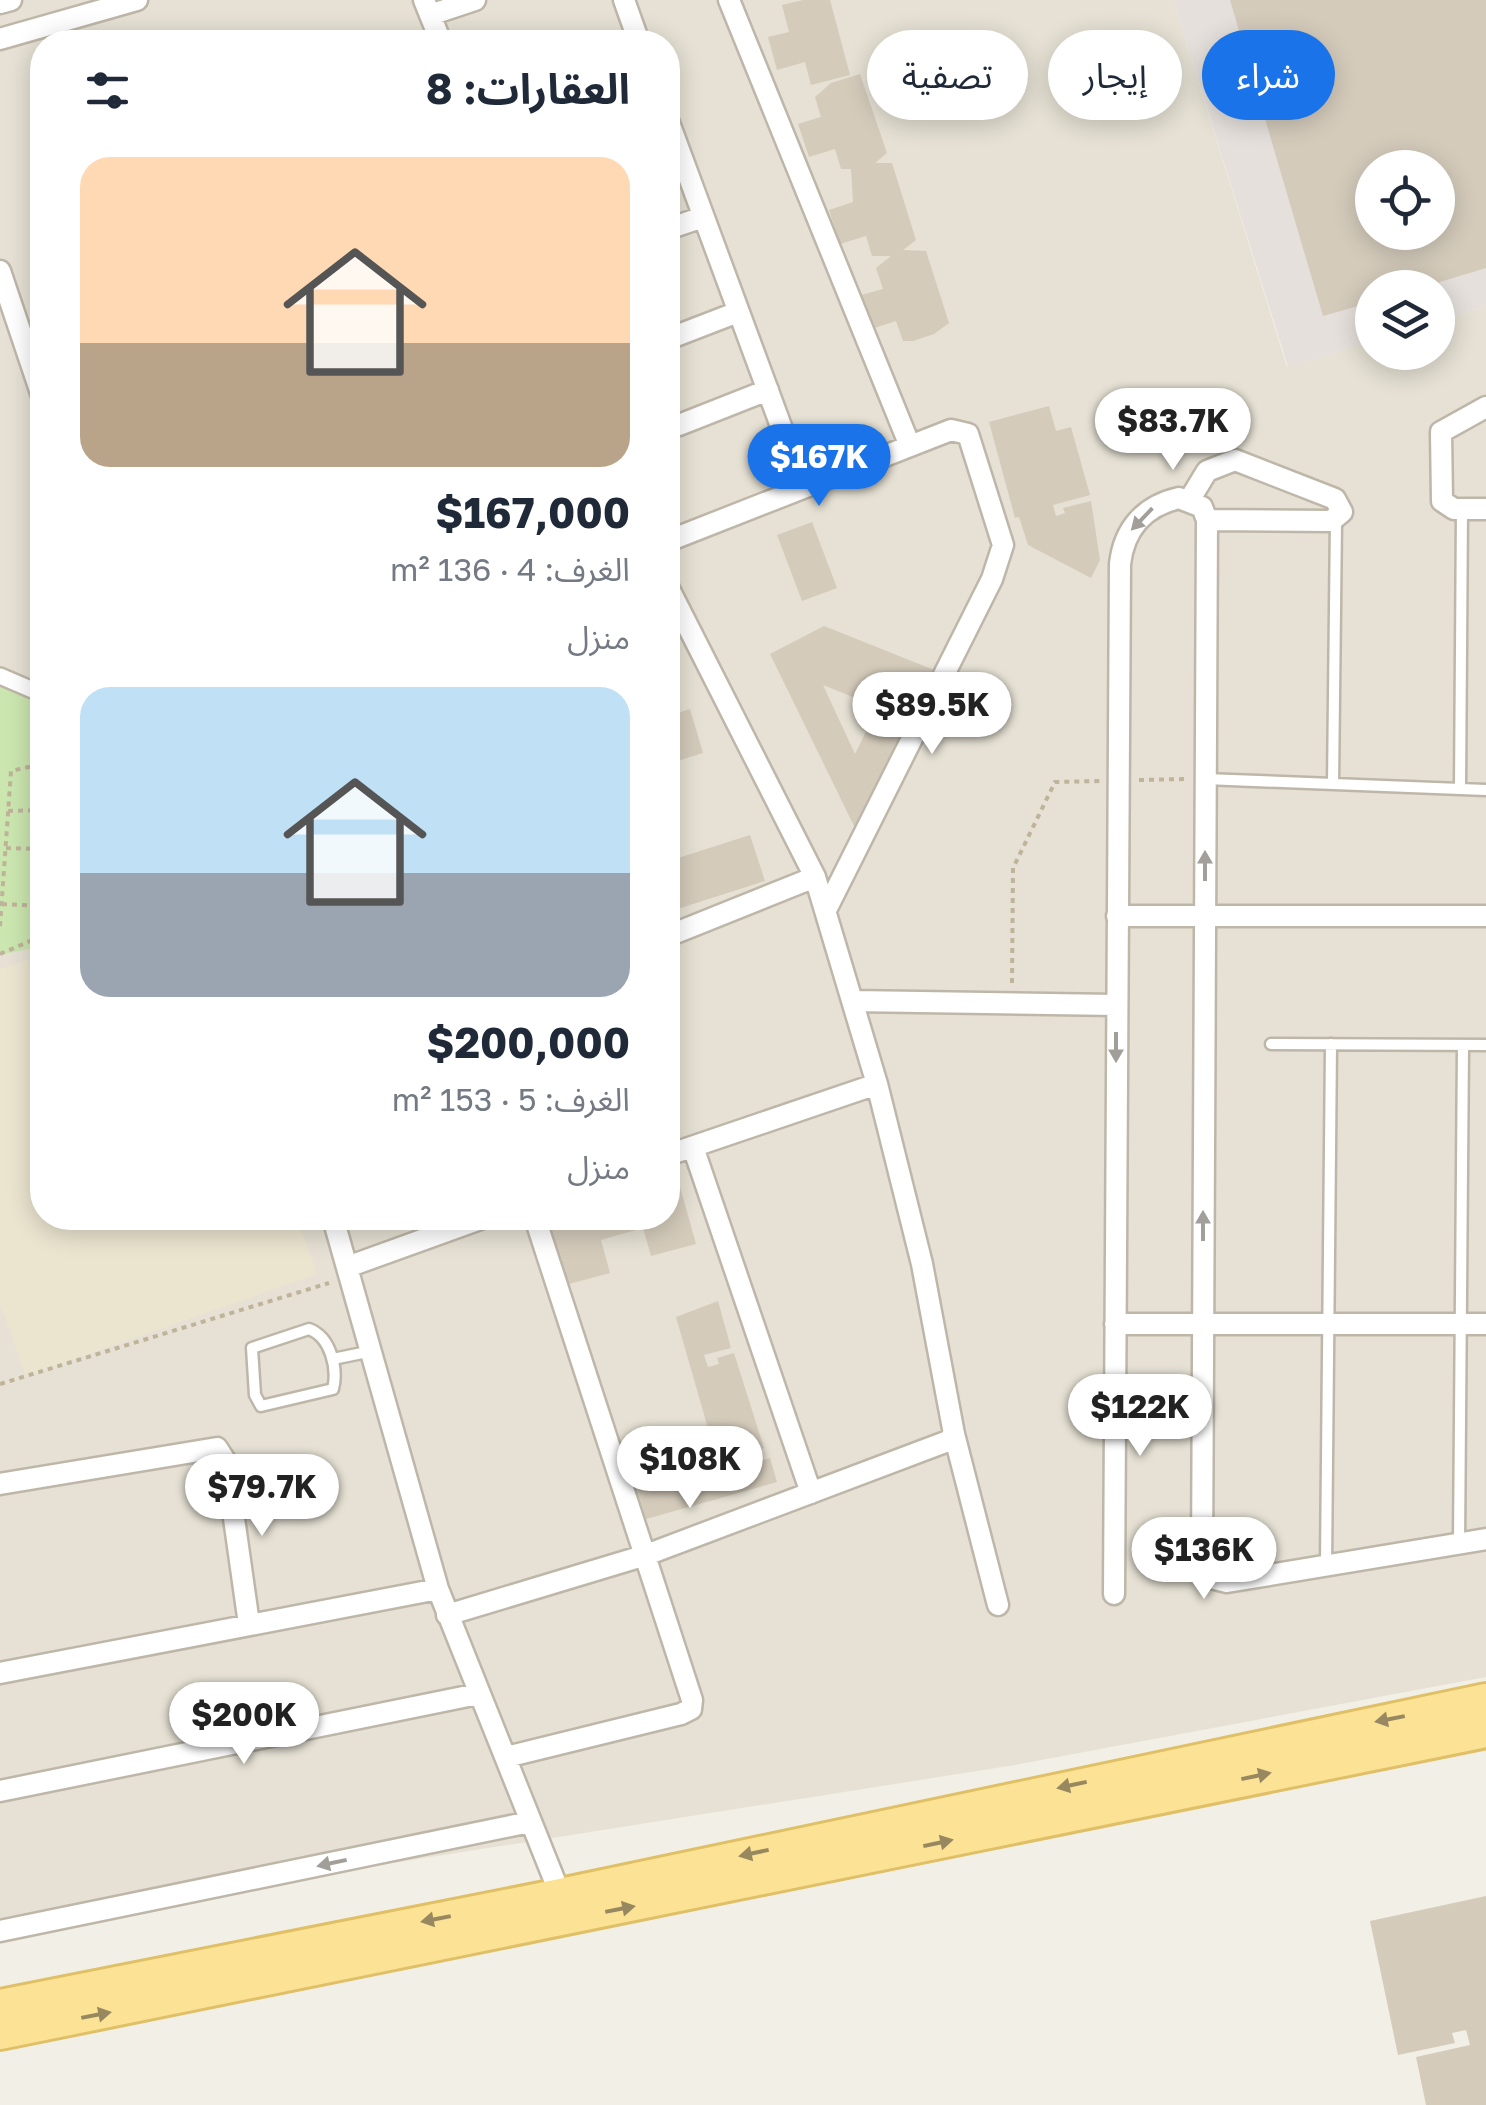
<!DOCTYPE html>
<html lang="ar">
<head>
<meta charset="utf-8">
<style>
	:root { --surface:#fff; --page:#f2f2f3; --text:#1f2937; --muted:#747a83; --accent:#1a73e8 }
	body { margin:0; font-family:"Golos Text","Noto Sans Arabic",sans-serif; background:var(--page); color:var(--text); direction:rtl; height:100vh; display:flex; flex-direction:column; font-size:38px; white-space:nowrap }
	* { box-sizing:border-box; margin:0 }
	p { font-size:32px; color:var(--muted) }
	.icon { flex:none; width:55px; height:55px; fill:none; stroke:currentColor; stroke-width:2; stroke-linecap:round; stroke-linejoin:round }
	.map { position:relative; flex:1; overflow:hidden; direction:ltr }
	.side { position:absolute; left:30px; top:30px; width:650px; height:1200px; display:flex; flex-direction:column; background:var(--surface); border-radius:40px; box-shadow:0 5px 25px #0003; direction:rtl }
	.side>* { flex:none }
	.top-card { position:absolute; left:710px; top:30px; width:625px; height:90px; direction:rtl; display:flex; gap:20px }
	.fabs { position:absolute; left:1355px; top:150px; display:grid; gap:20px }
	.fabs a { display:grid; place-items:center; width:100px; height:100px; border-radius:50%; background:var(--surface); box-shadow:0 5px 25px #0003; font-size:50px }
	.price { position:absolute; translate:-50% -85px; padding:0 22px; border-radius:35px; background:#fff; color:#222; font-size:32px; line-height:65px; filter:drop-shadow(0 2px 5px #0008) }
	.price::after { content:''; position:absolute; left:50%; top:60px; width:30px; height:22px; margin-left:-15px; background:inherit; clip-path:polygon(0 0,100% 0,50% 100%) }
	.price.current { background:var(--accent); color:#fff }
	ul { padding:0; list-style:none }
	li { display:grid; align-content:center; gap:20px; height:530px; padding:0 50px }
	li span { display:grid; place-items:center; height:310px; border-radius:30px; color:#555 }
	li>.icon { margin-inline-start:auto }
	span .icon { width:180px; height:180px; fill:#fffc; stroke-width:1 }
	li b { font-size:42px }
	h2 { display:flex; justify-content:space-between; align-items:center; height:120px; padding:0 50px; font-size:42px }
	.chip { padding:0 35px; border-radius:45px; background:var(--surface); box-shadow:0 5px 25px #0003; font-size:35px; line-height:90px }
	.chip.current { background:var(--accent); color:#fff }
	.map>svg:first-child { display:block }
	.residential { fill:#e6e1d4; fill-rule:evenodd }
	.industrial { fill:#e5e0db; fill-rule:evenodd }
	.education { fill:#ebe5d0 }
	.green { fill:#cbe6af }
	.building { fill:#d4cbbb; fill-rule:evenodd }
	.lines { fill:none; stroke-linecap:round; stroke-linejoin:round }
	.service-casing { stroke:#beb7a9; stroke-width:15 }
	.pedestrian-casing { stroke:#beb7a9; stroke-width:20 }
	.minor-casing { stroke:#beb7a9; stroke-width:25 }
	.primary-casing { stroke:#e0c066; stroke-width:38 }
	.path { stroke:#bfb39a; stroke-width:4; stroke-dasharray:5 5; stroke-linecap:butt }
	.service { stroke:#fff; stroke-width:10 }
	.pedestrian { stroke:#fff; stroke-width:15 }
	.minor { stroke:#fff; stroke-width:20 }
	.primary { stroke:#fce295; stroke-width:32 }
	.oneway { fill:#a29f9a }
	.oneway2 { fill:#978860 }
</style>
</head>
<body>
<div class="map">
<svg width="1486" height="2105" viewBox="0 0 1486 2105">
	<rect width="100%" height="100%" fill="#f2efe6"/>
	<path class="residential" d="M 0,0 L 1173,0 L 1287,367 L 1372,341 L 1372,352 L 1438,352 L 1438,321 L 1486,306 L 1486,1677 L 1015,1765 L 0,1925 ZM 42,42 L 668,42 L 668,1218 L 42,1218 Z"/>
	<path class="industrial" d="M 1173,0 L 1486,0 L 1486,306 L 1438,321 L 1438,288 L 1372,288 L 1372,341 L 1288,367 ZM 1372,168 L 1438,168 L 1438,232 L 1372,232 Z"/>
	<path class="education" d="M 42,955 L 42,1218 L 297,1218 L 317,1274 L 26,1376 L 0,1303 L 0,969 Z"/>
	<path class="green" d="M 0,682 L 42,700 L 42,946 L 0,955 Z"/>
	<path class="building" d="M 803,0 L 830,0 L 850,75 L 811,85 L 805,62 L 777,70 L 768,37 L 789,32 L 782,5 Z
		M 1230,0 L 1486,0 L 1486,268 L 1420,288 L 1372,288 L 1372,302 L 1323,316 ZM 1372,168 L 1438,168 L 1438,232 L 1372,232 Z
		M 860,74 L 887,153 L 875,163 L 892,163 L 916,240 L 903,250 L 926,251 L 949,323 L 934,334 L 913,341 L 903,341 L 896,321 L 871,329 L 861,295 L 883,289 L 876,268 L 891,256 L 872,256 L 866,236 L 840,244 L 829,210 L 853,202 L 851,169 L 841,169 L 835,149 L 809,157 L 798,124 L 821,117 L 815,97 L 831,83 Z
		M 1049,406 L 1056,431 L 1071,427 L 1090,495 L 1053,505 L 1056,516 L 1065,513 L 1063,508 L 1091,501 L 1100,560 L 1091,578 L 1028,545 L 1019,517 L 1015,518 L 989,422 Z
		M 812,522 L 837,588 L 802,601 L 777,535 Z
		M 824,626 L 934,670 L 856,830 L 770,654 ZM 823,685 L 878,707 L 855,754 Z
		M 690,709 L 703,753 L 668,764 L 668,716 Z
		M 750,835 L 765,881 L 668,912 L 668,837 L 675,859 Z
		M 677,1176 L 696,1244 L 651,1256 L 643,1228 L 601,1240 L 610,1273 L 565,1285 L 546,1218 L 668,1218 L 668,1179 Z
		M 718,1301 L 731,1348 L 704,1355 L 708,1367 L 719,1364 L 717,1358 L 734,1353 L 764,1448 L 738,1456 L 740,1466 L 770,1458 L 777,1482 L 646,1519 L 624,1447 L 670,1435 L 679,1467 L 716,1456 L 676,1317 Z
		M 1486,1896 L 1486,2105 L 1426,2105 L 1416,2057 L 1470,2045 L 1466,2030 L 1452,2033 L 1455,2043 L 1398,2055 L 1370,1921 Z"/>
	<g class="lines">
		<defs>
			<path id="service" d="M 1205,779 L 1486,790
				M 1333,784 L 1336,520
				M 1460,789 L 1462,509
				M 1271,1044 L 1486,1045
				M 309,1329 C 331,1337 338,1369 333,1389 L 261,1406 L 255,1395 L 252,1348 Z
				M 333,1359 L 372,1351
				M 1459,1543 L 1463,1045
				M 1326,1565 L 1331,1044"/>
			<path id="pedestrian" d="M 0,676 L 42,694"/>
			<path id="minor" d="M 424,0 L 441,42
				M 624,0 L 639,42
				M 729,0 L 910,446
				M 0,3 L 11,0
				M 430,15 L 475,0
				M 0,39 L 137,0
				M 668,120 L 792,456
				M 668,229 L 703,217
				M 0,271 L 42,396
				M 668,339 L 738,312
				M 1486,407 L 1441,432 L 1442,501 L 1454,509 L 1486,509
				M 679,425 L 768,390
				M 1190,499 L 1207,471 L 1235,460 L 1335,499 L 1342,512 L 1331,521 L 1207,520
				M 668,541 L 951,430 L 968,434 L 1003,545 L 992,579 L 826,910
				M 668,587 L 815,877 L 877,1084 L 922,1264 L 954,1434 L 998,1605
				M 1117,916 L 1486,916
				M 668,936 L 815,877
				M 853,1001 L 1116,1005
				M 693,1147 L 811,1493
				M 668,1155 L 877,1084
				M 333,1218 L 438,1589 L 564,1904
				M 350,1266 L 483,1218
				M 1115,1324 L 1486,1324
				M 0,1484 L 217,1448 L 226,1462 L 249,1624
				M 1114,1594 L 1120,564 C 1124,529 1144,506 1179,498 L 1202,507 L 1207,520 L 1202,1566 L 1211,1578 L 1227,1582 L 1486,1539
				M 447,1615 L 646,1555 L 948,1441 L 954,1434
				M 0,1673 L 438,1589
				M 506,1757 L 681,1714 L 691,1709 L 692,1700 L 535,1218
				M 0,1791 L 478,1694
				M 0,1931 L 530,1822"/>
			<path id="primary" d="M 0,2006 L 561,1895 L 1486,1700
				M 0,2033 L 1486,1731"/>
		</defs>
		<use href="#service" class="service-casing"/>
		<use href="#pedestrian" class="pedestrian-casing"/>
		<use href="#minor" class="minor-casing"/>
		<use href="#primary" class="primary-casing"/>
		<path class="path" d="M 1139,780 L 1185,779
			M 8,811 L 42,810
			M 6,848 L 42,849
			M 2,904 L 42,906
			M 0,926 L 11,771 L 42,764
			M 0,954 L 42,936
			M 1012,983 L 1013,868 L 1055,782 L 1100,781
			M 0,1384 L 329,1283"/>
		<use href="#service" class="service"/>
		<use href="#pedestrian" class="pedestrian"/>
		<use href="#minor" class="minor"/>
		<use href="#primary" class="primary"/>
	</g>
	<defs><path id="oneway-solid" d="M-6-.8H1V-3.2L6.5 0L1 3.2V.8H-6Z" transform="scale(2.5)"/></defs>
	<g class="oneway">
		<use href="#oneway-solid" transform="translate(1142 519) rotate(134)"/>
		<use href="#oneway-solid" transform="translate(1205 866) rotate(-90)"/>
		<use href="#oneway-solid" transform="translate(1116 1047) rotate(90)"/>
		<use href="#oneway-solid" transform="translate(1203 1226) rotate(-90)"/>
		<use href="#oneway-solid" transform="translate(332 1863) rotate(168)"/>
	</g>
	<g class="oneway2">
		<use href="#oneway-solid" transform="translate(1390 1719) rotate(169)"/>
		<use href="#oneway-solid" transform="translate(1256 1776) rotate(-12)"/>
		<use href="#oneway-solid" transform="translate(1072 1785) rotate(168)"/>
		<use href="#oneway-solid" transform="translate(938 1843) rotate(-12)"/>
		<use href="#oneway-solid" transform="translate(754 1853) rotate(168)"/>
		<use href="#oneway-solid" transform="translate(620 1909) rotate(-11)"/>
		<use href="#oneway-solid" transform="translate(436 1919) rotate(169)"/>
		<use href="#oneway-solid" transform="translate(96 2015) rotate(-11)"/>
	</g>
</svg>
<div class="fabs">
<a><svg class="icon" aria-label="locate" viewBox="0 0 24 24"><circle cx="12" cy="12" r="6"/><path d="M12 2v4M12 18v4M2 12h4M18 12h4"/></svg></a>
<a><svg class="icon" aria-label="layers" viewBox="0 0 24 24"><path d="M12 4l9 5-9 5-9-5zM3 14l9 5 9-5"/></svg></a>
</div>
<b class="price" style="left:1173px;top:473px">$83.7K</b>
<b class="price current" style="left:819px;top:509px">$167K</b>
<b class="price" style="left:932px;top:757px">$89.5K</b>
<b class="price" style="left:1140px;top:1459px">$122K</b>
<b class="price" style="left:690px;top:1511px">$108K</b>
<b class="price" style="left:262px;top:1539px">$79.7K</b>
<b class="price" style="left:1204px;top:1602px">$136K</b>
<b class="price" style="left:244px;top:1767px">$200K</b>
<div class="top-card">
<a class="chip current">شراء</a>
<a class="chip">إيجار</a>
<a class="chip">تصفية</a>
</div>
<section class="side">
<h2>العقارات: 8<svg class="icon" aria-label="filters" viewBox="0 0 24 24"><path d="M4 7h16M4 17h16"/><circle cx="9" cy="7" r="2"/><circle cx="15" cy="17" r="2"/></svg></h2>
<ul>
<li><span style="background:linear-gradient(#ffd9b3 60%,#b9a48a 0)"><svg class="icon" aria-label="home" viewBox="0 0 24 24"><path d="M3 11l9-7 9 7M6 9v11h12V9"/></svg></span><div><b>$167,000</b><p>الغرف: 4 · 136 m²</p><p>منزل</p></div></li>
<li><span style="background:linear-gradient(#bfe0f5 60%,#9aa5b1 0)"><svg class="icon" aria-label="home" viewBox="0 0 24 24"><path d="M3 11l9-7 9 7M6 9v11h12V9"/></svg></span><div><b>$200,000</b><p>الغرف: 5 · 153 m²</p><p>منزل</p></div></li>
</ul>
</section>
</div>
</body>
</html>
